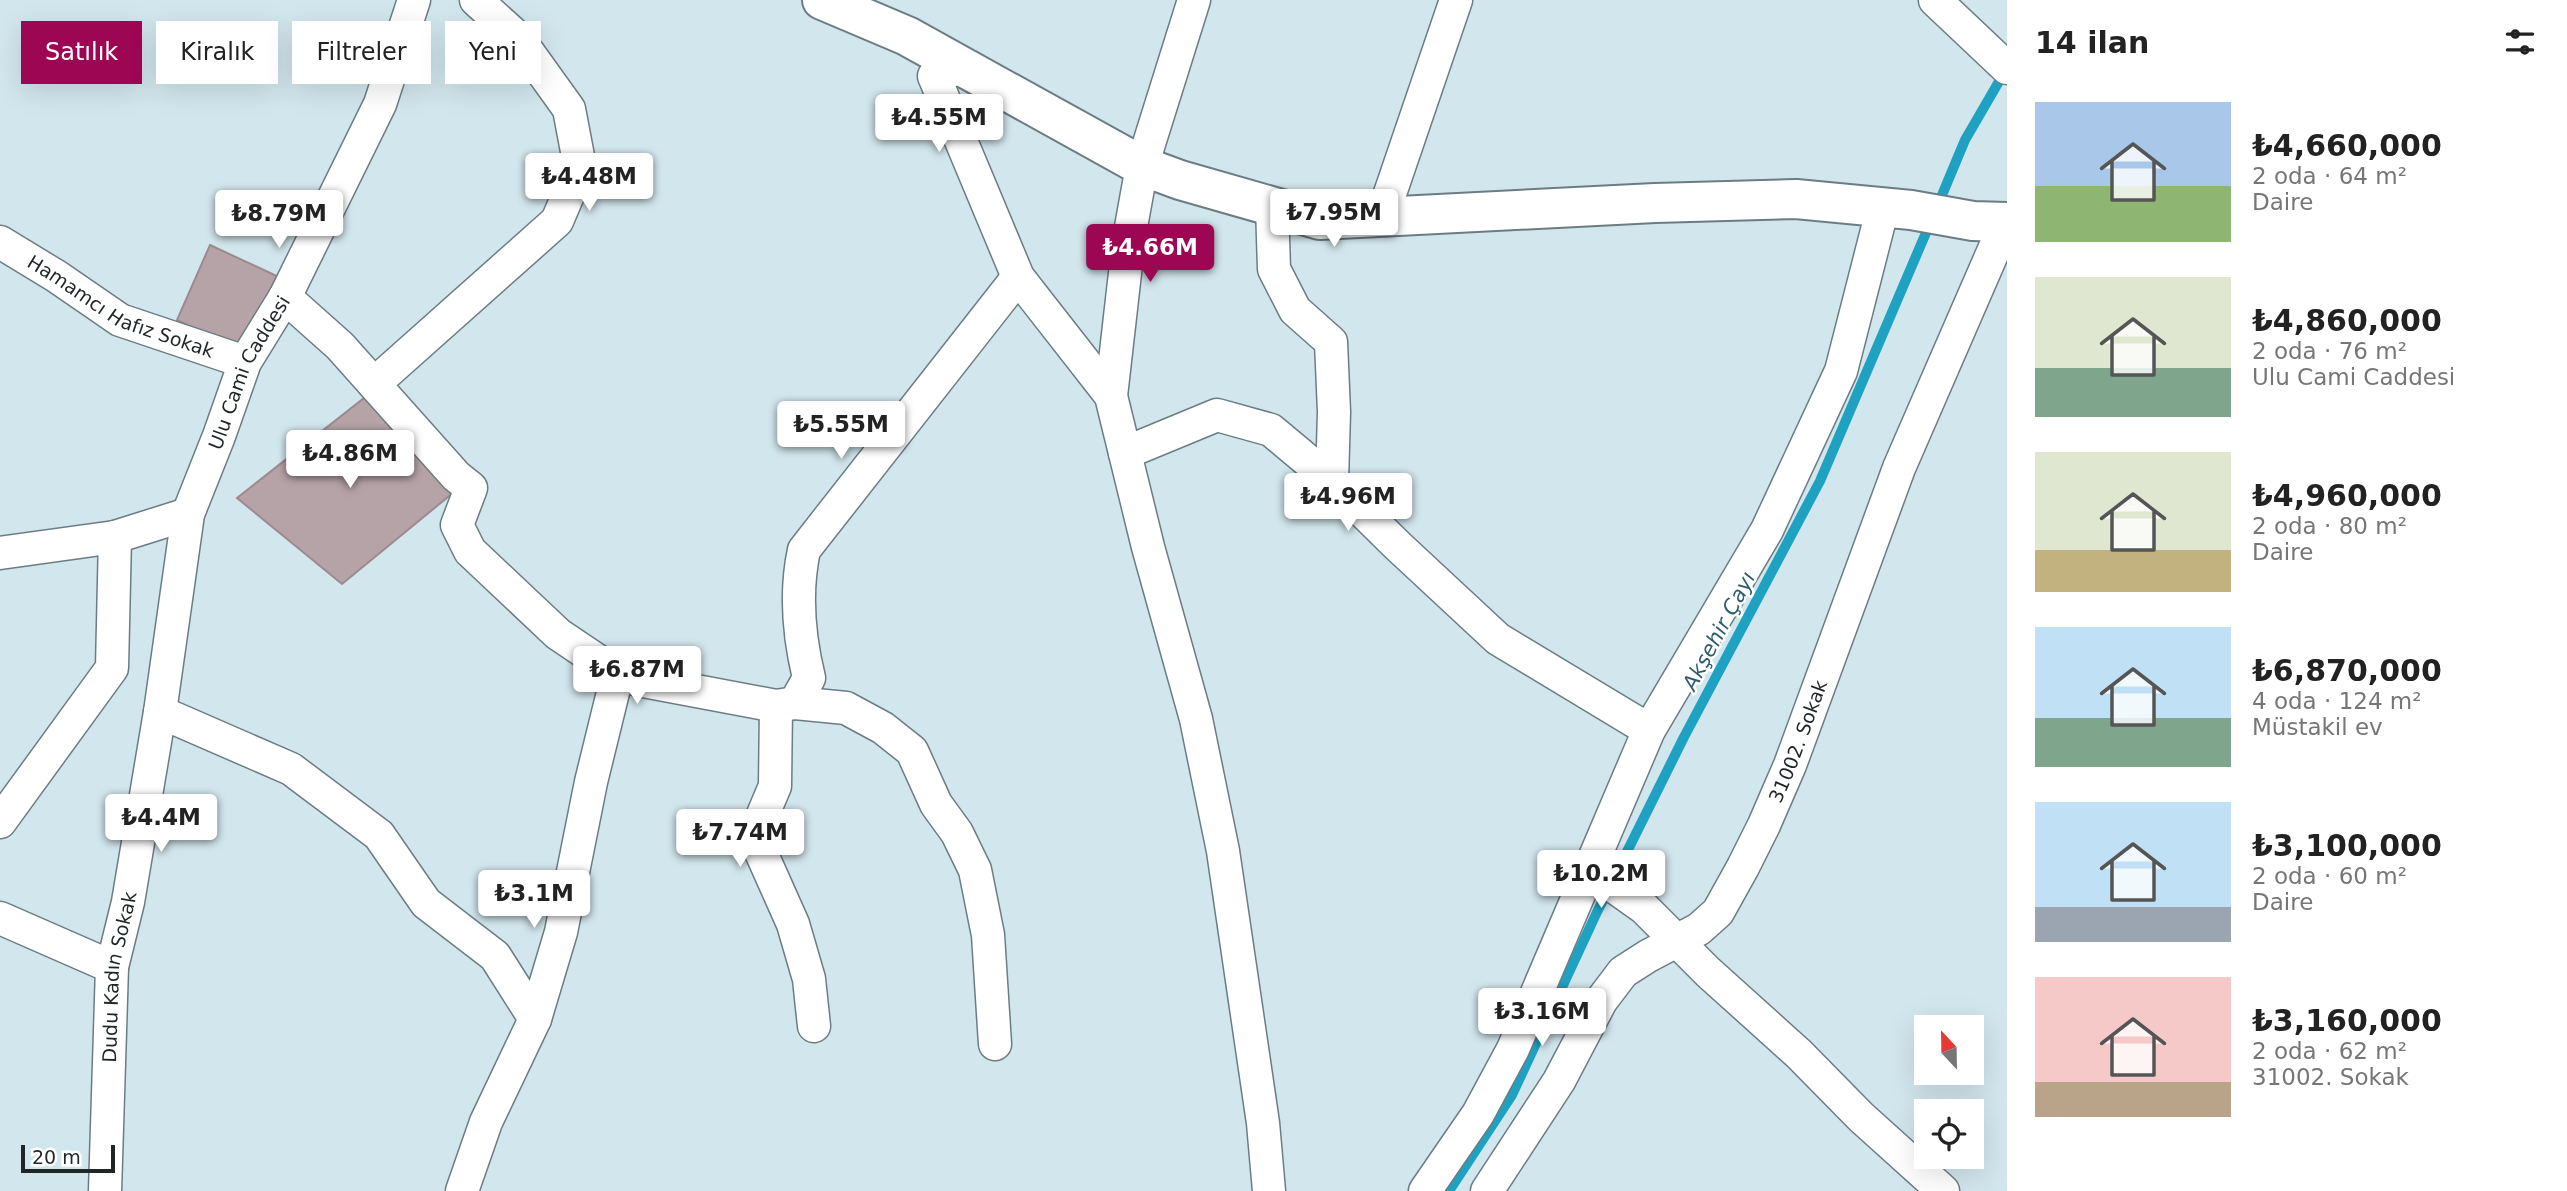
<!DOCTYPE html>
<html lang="tr">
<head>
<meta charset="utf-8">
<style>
	:root { --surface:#fff; --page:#f2f2f2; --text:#222; --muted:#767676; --accent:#9d0652 }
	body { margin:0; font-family:"DejaVu Sans",sans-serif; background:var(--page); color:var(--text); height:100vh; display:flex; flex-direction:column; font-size:26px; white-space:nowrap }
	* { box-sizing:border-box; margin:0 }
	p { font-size:23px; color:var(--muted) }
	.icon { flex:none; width:38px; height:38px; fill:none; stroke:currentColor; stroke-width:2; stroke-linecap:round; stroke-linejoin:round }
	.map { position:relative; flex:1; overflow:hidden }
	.details { display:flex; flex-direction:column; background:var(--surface); width:560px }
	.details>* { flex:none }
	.top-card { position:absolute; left:21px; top:21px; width:665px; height:63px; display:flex; gap:14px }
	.needle { width:46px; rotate:338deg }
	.controls { position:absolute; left:1914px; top:1015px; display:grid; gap:14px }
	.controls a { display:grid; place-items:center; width:70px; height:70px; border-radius:0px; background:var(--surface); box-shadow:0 7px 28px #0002; font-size:35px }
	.scale { position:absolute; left:21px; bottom:18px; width:94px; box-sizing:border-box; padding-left:7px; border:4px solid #1f2628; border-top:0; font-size:19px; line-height:24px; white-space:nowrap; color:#1f2628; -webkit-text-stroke:5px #fff; paint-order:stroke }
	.price { position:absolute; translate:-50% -60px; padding:0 16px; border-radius:7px; background:#fff; color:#222; font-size:23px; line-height:46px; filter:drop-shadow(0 2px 4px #0008) }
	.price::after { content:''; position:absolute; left:50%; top:42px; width:21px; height:16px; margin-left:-10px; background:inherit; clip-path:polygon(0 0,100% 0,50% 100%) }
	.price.current { background:var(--accent); color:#fff }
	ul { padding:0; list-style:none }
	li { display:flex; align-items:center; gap:21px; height:175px; padding:0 28px }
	li span { display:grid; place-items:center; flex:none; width:196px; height:140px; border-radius:0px; color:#555 }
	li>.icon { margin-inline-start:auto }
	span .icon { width:84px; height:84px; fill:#fffc; stroke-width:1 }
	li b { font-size:30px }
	h2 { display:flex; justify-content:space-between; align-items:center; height:84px; padding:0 28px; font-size:30px }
	.chip { padding:0 24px; border-radius:0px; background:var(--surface); box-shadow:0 7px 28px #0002; font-size:24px; line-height:63px }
	.chip.current { background:var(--accent); color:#fff }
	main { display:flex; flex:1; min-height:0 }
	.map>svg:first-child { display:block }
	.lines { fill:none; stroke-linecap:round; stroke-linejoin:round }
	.stream { stroke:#1fa2c2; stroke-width:10 }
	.building { fill:#b6a3a8; stroke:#9c8a8f; stroke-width:2 }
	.minor-casing { stroke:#6b7d83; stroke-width:35 }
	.tertiary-casing { stroke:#6b7d83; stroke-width:42 }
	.minor { stroke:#fff; stroke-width:32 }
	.tertiary { stroke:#fff; stroke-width:38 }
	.labels { text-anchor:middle; stroke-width:5; stroke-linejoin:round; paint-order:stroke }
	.street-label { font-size:19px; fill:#1f2628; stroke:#fff }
	.water-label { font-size:21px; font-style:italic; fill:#2d5d6c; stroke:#fff }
</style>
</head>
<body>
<main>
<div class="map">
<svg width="2007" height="1191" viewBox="0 0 2007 1191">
	<rect width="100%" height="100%" fill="#d2e6ed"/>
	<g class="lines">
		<path class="stream" d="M 1937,207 L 1965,140 L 2001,78
			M 1449,1191 L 1512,1095 L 1597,912 L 1684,737 L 1820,481 L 1931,221"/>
	</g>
	<path class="building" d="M 210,245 L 281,278 L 247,354 L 177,320 Z
		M 373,391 L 454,492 L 342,584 L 237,498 Z"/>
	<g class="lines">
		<defs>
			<g id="minor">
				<path d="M 1935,0 L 2007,68"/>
				<path d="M 960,68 L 934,76 L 1018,277 L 1111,396 L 1148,547 L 1196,719 L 1223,851 L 1263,1123 L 1269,1191"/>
				<path d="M 1272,206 L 1274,269 L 1295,310 L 1331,342 L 1334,412 L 1332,481 L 1398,546 L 1498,639 L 1649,730"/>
				<path d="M 1382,217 L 1456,0"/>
				<path id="s1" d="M 0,242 L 56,276 L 120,320 L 245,362"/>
				<path d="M 285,297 L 340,346 L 456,476 L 471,488 L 457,525 L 470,551 L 558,634 L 607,667 L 638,680 L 776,706 L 795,703 L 846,708 L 883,728 L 912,751 L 936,804 L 957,833 L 975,870 L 988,935 L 995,1044"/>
				<path d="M 374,384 L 557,221 L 580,167 L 569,109 L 518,38 L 476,0"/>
				<path d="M 1111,396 L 1129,238 L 1142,166 L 1194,0"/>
				<path d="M 1125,453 L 1217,415 L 1271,430 L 1332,481"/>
				<path d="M 0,553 L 115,537 L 188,514"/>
				<path d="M 795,703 L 809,678 C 799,637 795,592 804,550 L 1018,277"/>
				<path d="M 776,706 L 775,786 L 756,831 L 760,850 L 793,924 L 809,979 L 814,1026"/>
				<path d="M 160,712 L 291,769 L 379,835 L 426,903 L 495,956 L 535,1019"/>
				<path d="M 0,822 L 112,668 L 115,537"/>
				<path d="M 1589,869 L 1644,908 L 1708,972 L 1799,1054 L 1861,1117 L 1943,1191"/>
				<path d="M 0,918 L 112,967"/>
				<path id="s2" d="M 105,1191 L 112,967 L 128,902 L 160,712 L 188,514 L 219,436 L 245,362 L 285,297 L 380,104 L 414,0"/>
				<path d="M 462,1191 L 486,1122 L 535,1019 L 561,932 L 591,782 L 618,672"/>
				<path d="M 1425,1191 L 1478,1114 L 1513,1049 L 1649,730 L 1767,530 L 1841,371 L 1883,207"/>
				<path id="s3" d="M 1487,1191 L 1559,1081 L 1601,1001 L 1623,972 L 1648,956 L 1699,929 L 1718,912 L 1743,867 L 1764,825 L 1790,765 L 1899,468 L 2006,222"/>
			</g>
			<path id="tertiary" d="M 822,0 L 907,36 L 1142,166 L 1180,180 L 1320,220 L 1655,203 L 1796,199 L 1911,210 L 1973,221 L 2007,222"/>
		</defs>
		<use href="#minor" class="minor-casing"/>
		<use href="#tertiary" class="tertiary-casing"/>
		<use href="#minor" class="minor"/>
		<use href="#tertiary" class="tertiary"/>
	</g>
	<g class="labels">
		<g class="street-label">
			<text dy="7" stroke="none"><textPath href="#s1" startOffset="138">Hamamcı Hafız Sokak</textPath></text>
			<text dy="7" stroke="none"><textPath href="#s2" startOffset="838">Ulu Cami Caddesi</textPath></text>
			<text dy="7" stroke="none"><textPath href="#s3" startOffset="560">31002. Sokak</textPath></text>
			<text dy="7" stroke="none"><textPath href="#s2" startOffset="215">Dudu Kadın Sokak</textPath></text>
		</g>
		<g class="water-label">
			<text transform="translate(1719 631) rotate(-62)" y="7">Akşehir Çayı</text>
		</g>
	</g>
</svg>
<div class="controls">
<a><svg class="needle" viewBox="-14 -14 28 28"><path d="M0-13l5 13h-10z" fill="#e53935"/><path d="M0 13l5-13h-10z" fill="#767676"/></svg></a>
<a><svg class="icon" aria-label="locate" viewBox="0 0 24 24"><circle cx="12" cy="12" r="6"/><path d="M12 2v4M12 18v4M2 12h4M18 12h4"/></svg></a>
</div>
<div class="scale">20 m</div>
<b class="price" style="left:939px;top:154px">₺4.55M</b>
<b class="price" style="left:589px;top:213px">₺4.48M</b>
<b class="price" style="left:1334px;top:249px">₺7.95M</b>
<b class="price" style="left:279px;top:250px">₺8.79M</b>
<b class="price current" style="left:1150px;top:284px">₺4.66M</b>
<b class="price" style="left:841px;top:461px">₺5.55M</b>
<b class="price" style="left:350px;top:490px">₺4.86M</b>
<b class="price" style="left:1348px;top:533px">₺4.96M</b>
<b class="price" style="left:637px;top:706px">₺6.87M</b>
<b class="price" style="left:161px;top:854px">₺4.4M</b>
<b class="price" style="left:740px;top:869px">₺7.74M</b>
<b class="price" style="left:1601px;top:910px">₺10.2M</b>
<b class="price" style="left:534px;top:930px">₺3.1M</b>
<b class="price" style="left:1542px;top:1048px">₺3.16M</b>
<div class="top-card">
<a class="chip current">Satılık</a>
<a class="chip">Kiralık</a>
<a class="chip">Filtreler</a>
<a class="chip">Yeni</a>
</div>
</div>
<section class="details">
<h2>14 ilan<svg class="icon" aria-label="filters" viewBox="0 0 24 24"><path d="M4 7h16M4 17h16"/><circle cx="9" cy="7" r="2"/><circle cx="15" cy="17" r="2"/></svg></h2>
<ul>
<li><span style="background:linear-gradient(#a9c7e8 60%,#8fb573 0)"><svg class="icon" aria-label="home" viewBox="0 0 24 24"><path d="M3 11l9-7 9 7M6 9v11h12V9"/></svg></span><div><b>₺4,660,000</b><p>2 oda · 64 m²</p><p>Daire</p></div></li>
<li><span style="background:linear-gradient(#dfe7d0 65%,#7fa58c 0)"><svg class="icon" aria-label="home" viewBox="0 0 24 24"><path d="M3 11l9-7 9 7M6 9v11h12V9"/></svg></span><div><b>₺4,860,000</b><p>2 oda · 76 m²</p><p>Ulu Cami Caddesi</p></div></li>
<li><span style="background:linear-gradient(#dfe7d0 70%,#c2b280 0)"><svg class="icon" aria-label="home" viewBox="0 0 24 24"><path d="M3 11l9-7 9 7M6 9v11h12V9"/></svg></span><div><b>₺4,960,000</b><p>2 oda · 80 m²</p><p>Daire</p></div></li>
<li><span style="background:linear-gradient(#bfe0f5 65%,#7fa58c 0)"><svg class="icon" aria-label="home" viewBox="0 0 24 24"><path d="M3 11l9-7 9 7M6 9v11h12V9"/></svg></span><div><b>₺6,870,000</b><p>4 oda · 124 m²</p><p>Müstakil ev</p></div></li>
<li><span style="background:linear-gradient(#bfe0f5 75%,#9aa5b1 0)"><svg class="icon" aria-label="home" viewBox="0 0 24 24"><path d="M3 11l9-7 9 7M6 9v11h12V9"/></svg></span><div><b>₺3,100,000</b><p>2 oda · 60 m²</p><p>Daire</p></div></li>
<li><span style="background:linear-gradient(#f6c9c9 75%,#b9a48a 0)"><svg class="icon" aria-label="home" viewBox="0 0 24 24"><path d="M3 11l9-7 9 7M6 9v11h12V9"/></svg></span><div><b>₺3,160,000</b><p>2 oda · 62 m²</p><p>31002. Sokak</p></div></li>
</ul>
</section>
</main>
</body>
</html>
